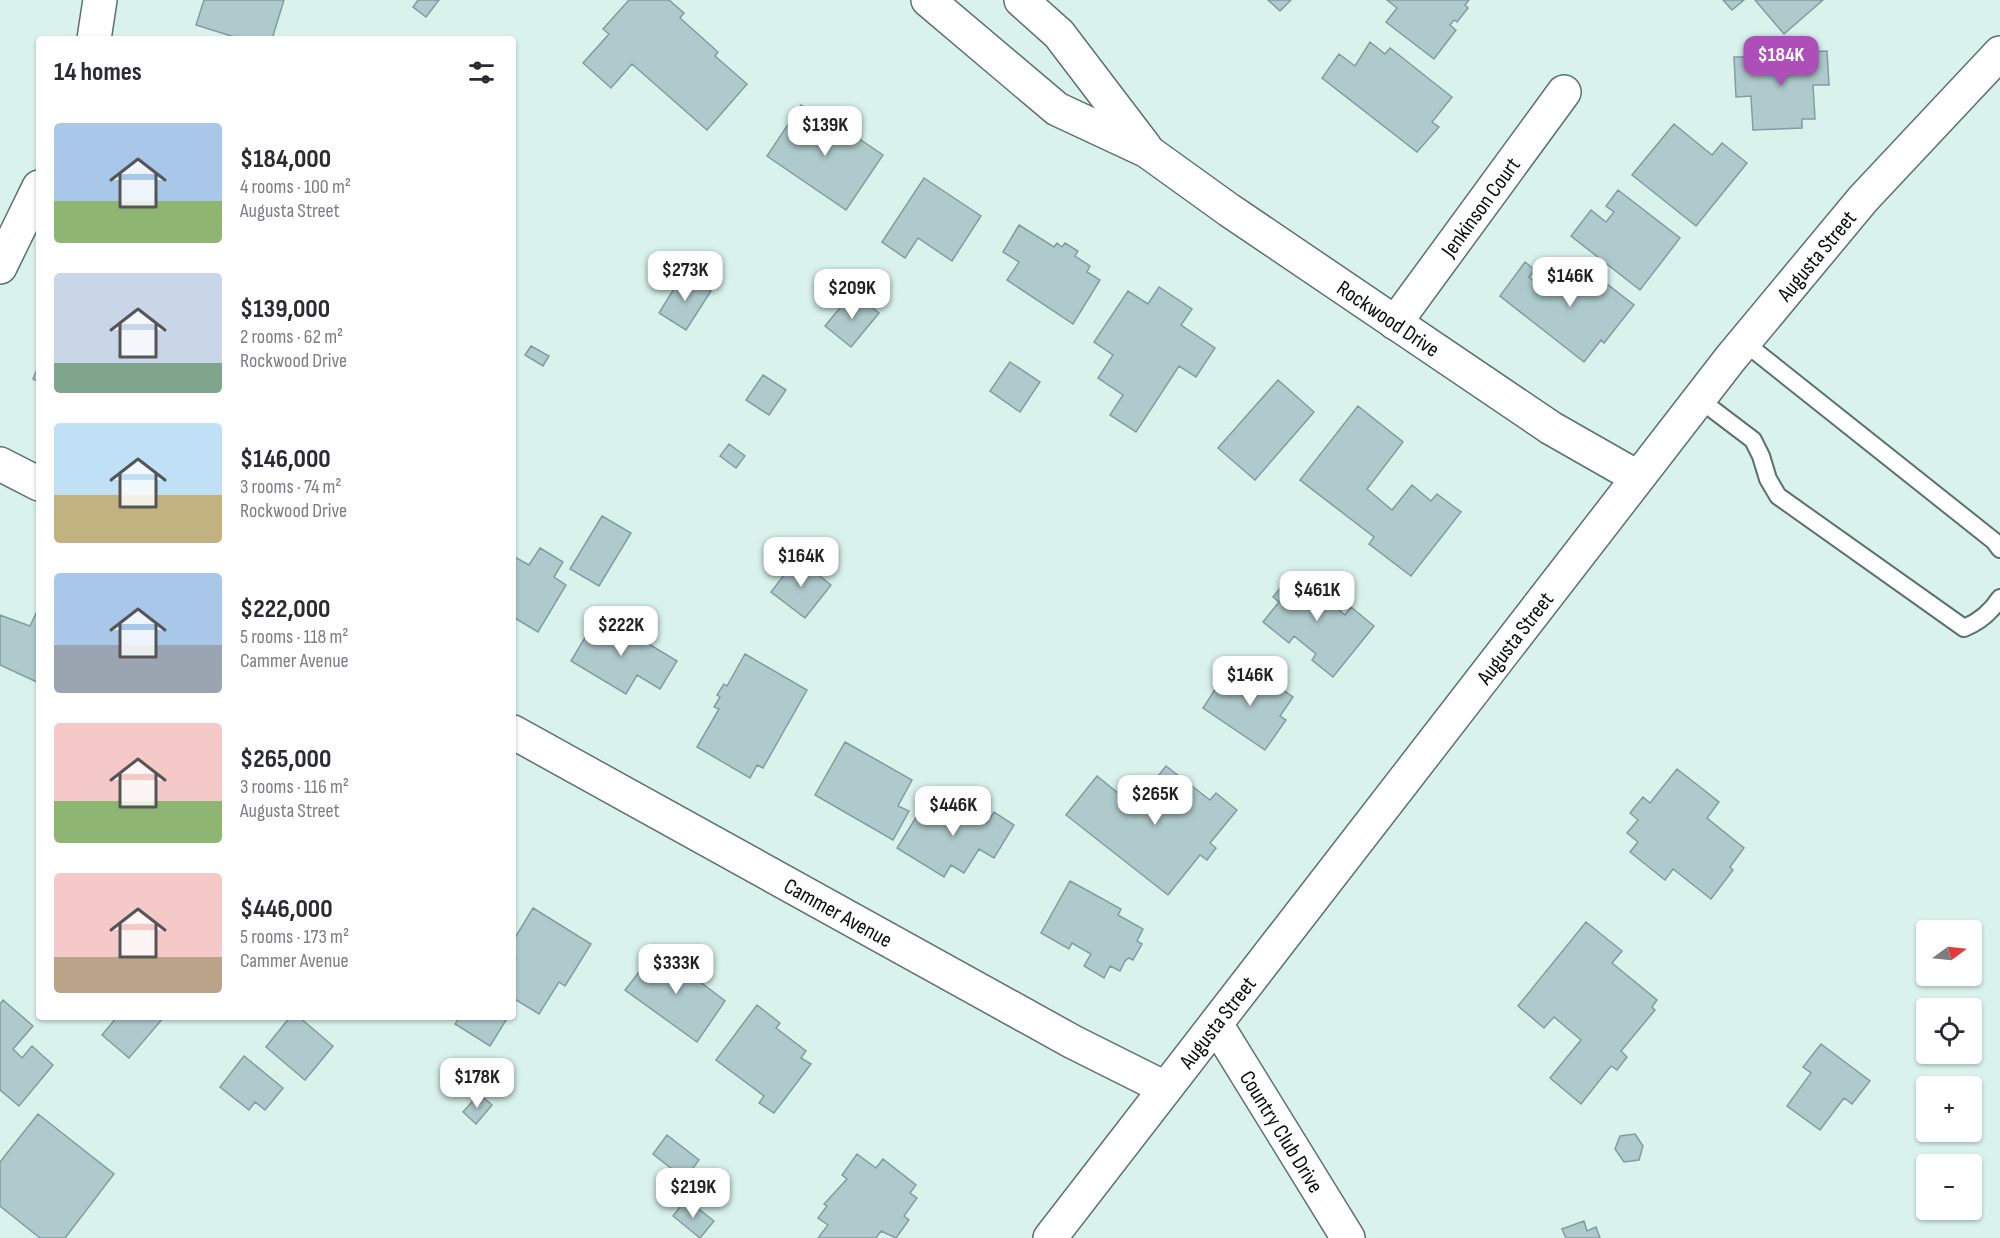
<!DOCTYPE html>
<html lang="en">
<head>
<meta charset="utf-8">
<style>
	:root { --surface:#fff; --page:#f7f7f7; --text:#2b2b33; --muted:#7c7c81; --accent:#ae4fb9 }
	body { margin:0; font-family:"Sofia Sans Condensed",sans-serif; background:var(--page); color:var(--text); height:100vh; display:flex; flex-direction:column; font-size:22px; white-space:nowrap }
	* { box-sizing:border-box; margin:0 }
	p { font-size:20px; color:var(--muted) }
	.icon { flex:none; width:33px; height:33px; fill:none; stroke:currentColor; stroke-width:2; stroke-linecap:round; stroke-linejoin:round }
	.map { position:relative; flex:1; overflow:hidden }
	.side { position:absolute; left:36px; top:36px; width:480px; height:984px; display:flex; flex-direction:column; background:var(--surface); border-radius:6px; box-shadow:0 2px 4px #0004 }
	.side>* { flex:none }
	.needle { width:39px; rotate:75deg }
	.fabs { position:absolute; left:1916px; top:920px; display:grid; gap:12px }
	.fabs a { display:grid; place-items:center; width:66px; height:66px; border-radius:6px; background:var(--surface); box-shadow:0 2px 4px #0004; font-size:30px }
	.price { position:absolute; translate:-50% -51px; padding:0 14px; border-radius:12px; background:#fff; color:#222; font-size:20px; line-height:39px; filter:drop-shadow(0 2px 3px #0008) }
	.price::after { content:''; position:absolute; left:50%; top:36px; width:18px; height:14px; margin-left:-9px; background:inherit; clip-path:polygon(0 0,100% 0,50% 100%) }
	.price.current { background:var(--accent); color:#fff }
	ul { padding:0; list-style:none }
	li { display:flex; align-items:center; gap:18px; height:150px; padding:0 18px }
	li span { display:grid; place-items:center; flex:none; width:168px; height:120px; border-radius:6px; color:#555 }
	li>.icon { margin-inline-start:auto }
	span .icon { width:72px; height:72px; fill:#fffc; stroke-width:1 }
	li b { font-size:26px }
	h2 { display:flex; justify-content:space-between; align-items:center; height:72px; padding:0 18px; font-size:26px }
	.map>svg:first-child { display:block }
	.building { fill:#afcacd; stroke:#829c9f; stroke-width:1.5 }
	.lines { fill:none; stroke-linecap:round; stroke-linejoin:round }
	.service-casing { stroke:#5b726c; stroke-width:20 }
	.minor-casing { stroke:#5b726c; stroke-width:36 }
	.primary-casing { stroke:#5b726c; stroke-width:36 }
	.service { stroke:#fff; stroke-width:16 }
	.minor { stroke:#fff; stroke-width:33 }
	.primary { stroke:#fff; stroke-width:33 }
	.labels { text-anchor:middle; stroke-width:6; stroke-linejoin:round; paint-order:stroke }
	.street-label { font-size:22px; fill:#050d0b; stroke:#eafff9 }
</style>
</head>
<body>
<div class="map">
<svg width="2000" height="1238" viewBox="0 0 2000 1238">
	<rect width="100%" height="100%" fill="#d9f3ec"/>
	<path class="building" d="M 204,0 L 284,0 L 272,39 L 241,39 L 196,25 Z
		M 418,0 L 439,0 L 426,17 L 413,7 Z
		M 629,0 L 669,0 L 684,13 L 680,18 L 718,52 L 715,56 L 747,84 L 707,130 L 632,64 L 611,88 L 583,63 L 609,34 L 603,29 Z
		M 1268,0 L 1291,0 L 1280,11 Z
		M 1387,0 L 1469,0 L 1465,5 L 1468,8 L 1457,22 L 1454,20 L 1450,25 L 1456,30 L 1434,59 L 1386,22 L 1397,8 Z
		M 1723,0 L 1744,0 L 1732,10 Z
		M 1755,0 L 1823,0 L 1784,34 Z
		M 1370,42 L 1385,54 L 1390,48 L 1452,97 L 1432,122 L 1439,127 L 1417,152 L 1322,78 L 1339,54 L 1355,66 Z
		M 1827,51 L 1829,85 L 1813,85 L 1815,119 L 1802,119 L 1802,128 L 1753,130 L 1751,96 L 1736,97 L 1734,57 L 1752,57 L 1752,54 Z
		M 801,105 L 850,138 L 852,134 L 883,155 L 846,210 L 767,156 Z
		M 1674,124 L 1712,155 L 1722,143 L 1747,163 L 1696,226 L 1632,175 Z
		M 924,178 L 981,216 L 952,261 L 918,238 L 905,258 L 882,242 Z
		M 1618,190 L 1680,238 L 1640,290 L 1571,236 L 1591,210 L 1606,222 L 1614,212 L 1606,206 Z
		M 1019,225 L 1054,247 L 1057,243 L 1062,247 L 1065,243 L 1078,251 L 1075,256 L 1090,266 L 1087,272 L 1100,280 L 1073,324 L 1007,280 L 1019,262 L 1003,252 Z
		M 1576,260 L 1634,305 L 1604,343 L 1601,340 L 1584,362 L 1500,296 L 1525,262 L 1535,270 L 1529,277 L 1550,294 Z
		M 683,274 L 711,291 L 686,330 L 659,313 Z
		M 1159,287 L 1192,309 L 1181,325 L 1215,348 L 1196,377 L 1179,366 L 1136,432 L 1110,415 L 1123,395 L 1098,378 L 1113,355 L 1094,342 L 1128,291 L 1148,304 Z
		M 853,292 L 879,313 L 851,347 L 825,326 Z
		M 531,346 L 549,356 L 543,366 L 525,355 Z
		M 1010,362 L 1040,382 L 1020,412 L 990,391 Z
		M 39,365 L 39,382 L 33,379 Z
		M 763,375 L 786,390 L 769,415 L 746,400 Z
		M 1278,380 L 1314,412 L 1255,480 L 1218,448 Z
		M 1358,406 L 1403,442 L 1367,489 L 1392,510 L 1412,485 L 1431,501 L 1437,494 L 1461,512 L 1411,576 L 1369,544 L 1374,537 L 1300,480 Z
		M 729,444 L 745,456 L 736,468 L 720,456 Z
		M 602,516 L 631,533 L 599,586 L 570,569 Z
		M 540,548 L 563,562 L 554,577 L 566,585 L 538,632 L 513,617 L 513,556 L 529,565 Z
		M 797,558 L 831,585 L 805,618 L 771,592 Z
		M 1307,572 L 1333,594 L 1327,600 L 1345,615 L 1351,607 L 1374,626 L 1333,677 L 1312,660 L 1316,654 L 1294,636 L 1289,643 L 1263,622 L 1279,602 L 1273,597 L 1291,575 L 1299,582 Z
		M 39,607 L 39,683 L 0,665 L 0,615 L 30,626 Z
		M 599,614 L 677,661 L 660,689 L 637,675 L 626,694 L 571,661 Z
		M 745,654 L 807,690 L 763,768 L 757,765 L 750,778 L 697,747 L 719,709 L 714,707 L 720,697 L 717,695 L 724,684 L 727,686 Z
		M 1255,671 L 1293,697 L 1280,716 L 1286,720 L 1265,750 L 1203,708 L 1225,674 L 1242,685 L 1251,672 Z
		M 845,742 L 912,780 L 898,806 L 909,811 L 893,840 L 815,795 Z
		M 1166,766 L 1210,800 L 1216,793 L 1237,810 L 1210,843 L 1216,848 L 1207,860 L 1200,855 L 1168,895 L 1066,815 L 1097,776 L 1134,806 Z
		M 1677,769 L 1719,802 L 1707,818 L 1744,848 L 1730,867 L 1733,870 L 1711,899 L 1673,869 L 1665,880 L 1630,852 L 1638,842 L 1627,833 L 1638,820 L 1630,813 L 1643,797 L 1650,803 Z
		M 946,797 L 987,823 L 994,812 L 1014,825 L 994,858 L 979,849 L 964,873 L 951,865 L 944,877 L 897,848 L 925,803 L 937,811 Z
		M 1070,881 L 1121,909 L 1118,915 L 1143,929 L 1137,941 L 1142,944 L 1133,960 L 1129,958 L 1125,961 L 1120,971 L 1110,966 L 1104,978 L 1084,966 L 1091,954 L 1072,943 L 1069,949 L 1041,933 Z
		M 533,908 L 591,944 L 565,986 L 559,982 L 539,1014 L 513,998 L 513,963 L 516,958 L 513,956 L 513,941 Z
		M 1586,922 L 1622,951 L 1612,963 L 1657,1000 L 1652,1007 L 1655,1010 L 1621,1051 L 1627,1057 L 1617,1070 L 1611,1066 L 1581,1104 L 1550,1078 L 1581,1040 L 1554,1017 L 1544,1028 L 1518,1006 Z
		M 657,949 L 725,1001 L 697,1042 L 625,990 Z
		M 3,1000 L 33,1026 L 13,1049 L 22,1058 L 32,1046 L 53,1065 L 19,1106 L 0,1090 L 0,1004 Z
		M 757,1005 L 780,1023 L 776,1028 L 806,1051 L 801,1058 L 811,1064 L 774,1113 L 759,1103 L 764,1096 L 716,1060 Z
		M 117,1017 L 164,1017 L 129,1058 L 102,1035 Z
		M 290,1017 L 299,1017 L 333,1046 L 305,1080 L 266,1047 Z
		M 460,1017 L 508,1017 L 490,1046 L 455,1024 Z
		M 1821,1044 L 1870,1081 L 1852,1104 L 1844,1098 L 1820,1130 L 1787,1106 L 1811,1073 L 1803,1067 Z
		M 244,1056 L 283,1088 L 265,1110 L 255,1102 L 249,1110 L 220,1087 Z
		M 479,1094 L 492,1105 L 476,1124 L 463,1112 Z
		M 38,1114 L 114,1174 L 65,1238 L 40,1238 L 0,1206 L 0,1162 Z
		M 1635,1134 L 1643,1146 L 1639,1160 L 1624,1162 L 1615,1149 L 1620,1136 Z
		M 667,1135 L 699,1160 L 685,1179 L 653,1154 Z
		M 857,1154 L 876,1168 L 883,1159 L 916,1185 L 910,1193 L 917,1198 L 904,1216 L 909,1220 L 896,1238 L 881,1231 L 876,1238 L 818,1238 L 828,1225 L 818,1218 L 827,1206 L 824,1204 L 847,1179 L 842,1175 Z
		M 686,1199 L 714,1221 L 700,1238 L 673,1216 Z
		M 1584,1221 L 1587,1231 L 1596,1227 L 1600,1238 L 1566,1238 L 1562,1229 Z"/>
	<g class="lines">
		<defs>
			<path id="service" d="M 1745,343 L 1994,541 L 2000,549
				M 1699,399 L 1753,440 L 1761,456 L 1768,479 L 1778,496 L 1964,628 C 1979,622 1991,612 2000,598"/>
			<g id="minor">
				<path id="s1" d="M 928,0 L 1057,109 L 1147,151 L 1229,210 L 1551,428 L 1637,477"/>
				<path d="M 1021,0 L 1059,34 L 1145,147"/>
				<path d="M 94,39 L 100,0"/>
				<path d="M 0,267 L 39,187"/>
				<path id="s2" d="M 1395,323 L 1564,92"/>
				<path d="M 0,464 L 39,484"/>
				<path id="s3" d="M 513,732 L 1073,1042 L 1165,1088"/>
				<path id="s4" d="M 1216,1024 L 1348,1238"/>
			</g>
			<g id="primary">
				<path id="s5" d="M 1050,1238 L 1730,359 L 1863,199 L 2000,53"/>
			</g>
		</defs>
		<use href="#service" class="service-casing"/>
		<use href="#minor" class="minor-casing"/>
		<use href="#primary" class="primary-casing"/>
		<use href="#service" class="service"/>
		<use href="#minor" class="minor"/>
		<use href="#primary" class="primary"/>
	</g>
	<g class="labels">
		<g class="street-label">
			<text dy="8" stroke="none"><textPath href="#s2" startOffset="144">Jenkinson Court</textPath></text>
			<text dy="8" stroke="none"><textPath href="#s5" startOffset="1246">Augusta Street</textPath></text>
			<text dy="8" stroke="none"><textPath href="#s1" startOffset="562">Rockwood Drive</textPath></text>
			<text dy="8" stroke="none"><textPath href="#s5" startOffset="759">Augusta Street</textPath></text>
			<text dy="8" stroke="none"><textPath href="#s3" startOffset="372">Cammer Avenue</textPath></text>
			<text dy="8" stroke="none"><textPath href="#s5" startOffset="273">Augusta Street</textPath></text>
			<text dy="8" stroke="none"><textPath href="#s4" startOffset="126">Country Club Drive</textPath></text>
		</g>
	</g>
</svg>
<div class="fabs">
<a><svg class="needle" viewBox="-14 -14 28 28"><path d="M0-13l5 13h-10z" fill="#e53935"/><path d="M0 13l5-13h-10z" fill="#7c7c81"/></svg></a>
<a><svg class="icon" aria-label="locate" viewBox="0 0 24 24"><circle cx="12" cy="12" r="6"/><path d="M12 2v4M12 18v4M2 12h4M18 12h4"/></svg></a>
<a>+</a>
<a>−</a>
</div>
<b class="price current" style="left:1781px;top:87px">$184K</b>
<b class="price" style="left:825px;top:157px">$139K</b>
<b class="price" style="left:685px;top:302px">$273K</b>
<b class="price" style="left:1570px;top:308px">$146K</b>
<b class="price" style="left:852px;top:320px">$209K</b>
<b class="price" style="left:801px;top:588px">$164K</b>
<b class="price" style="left:1317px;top:622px">$461K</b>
<b class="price" style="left:621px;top:657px">$222K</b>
<b class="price" style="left:1250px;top:707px">$146K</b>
<b class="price" style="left:1155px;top:826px">$265K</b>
<b class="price" style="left:953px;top:837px">$446K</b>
<b class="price" style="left:676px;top:995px">$333K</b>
<b class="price" style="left:477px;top:1109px">$178K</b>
<b class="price" style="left:693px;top:1219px">$219K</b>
<section class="side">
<h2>14 homes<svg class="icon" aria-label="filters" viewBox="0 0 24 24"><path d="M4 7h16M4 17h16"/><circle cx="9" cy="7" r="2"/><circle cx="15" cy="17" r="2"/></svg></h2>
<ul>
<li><span style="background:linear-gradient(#a9c7e8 65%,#8fb573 0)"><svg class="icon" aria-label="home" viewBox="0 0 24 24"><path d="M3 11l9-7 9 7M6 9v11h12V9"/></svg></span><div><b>$184,000</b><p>4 rooms · 100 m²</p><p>Augusta Street</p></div></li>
<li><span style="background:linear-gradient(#c9d6e8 75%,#7fa58c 0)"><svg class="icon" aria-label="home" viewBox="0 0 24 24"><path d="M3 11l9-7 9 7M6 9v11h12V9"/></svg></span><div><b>$139,000</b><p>2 rooms · 62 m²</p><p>Rockwood Drive</p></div></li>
<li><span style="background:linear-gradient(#bfe0f5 60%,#c2b280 0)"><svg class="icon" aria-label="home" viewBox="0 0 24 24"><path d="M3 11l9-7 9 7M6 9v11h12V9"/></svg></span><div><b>$146,000</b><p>3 rooms · 74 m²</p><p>Rockwood Drive</p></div></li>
<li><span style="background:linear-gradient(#a9c7e8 60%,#9aa5b1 0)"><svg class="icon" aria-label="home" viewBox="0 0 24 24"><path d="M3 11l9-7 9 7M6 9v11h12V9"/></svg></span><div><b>$222,000</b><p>5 rooms · 118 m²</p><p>Cammer Avenue</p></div></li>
<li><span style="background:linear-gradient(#f6c9c9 65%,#8fb573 0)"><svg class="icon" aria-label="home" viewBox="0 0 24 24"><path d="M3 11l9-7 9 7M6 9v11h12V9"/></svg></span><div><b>$265,000</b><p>3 rooms · 116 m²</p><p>Augusta Street</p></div></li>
<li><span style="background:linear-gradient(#f6c9c9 70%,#b9a48a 0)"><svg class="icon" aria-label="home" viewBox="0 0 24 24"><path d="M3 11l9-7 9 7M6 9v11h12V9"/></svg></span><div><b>$446,000</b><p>5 rooms · 173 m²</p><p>Cammer Avenue</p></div></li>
</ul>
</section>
</div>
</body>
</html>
